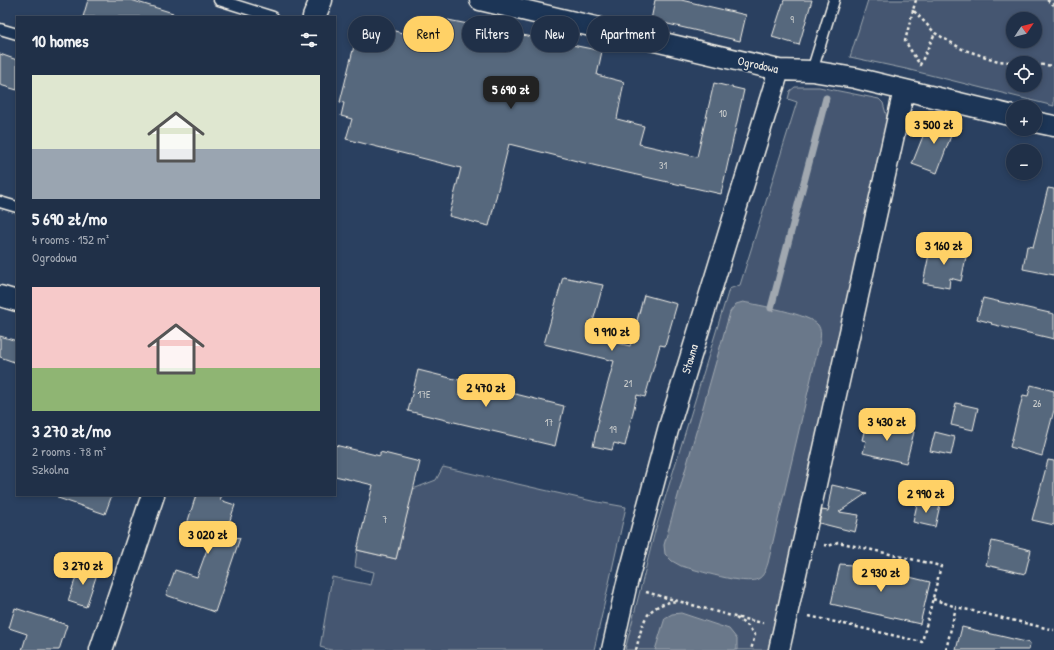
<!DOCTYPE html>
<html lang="en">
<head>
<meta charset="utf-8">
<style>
	:root { --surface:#203048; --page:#2d3c52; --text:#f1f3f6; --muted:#a2a9b4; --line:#3d4b60; --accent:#ffd166 }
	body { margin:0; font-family:"Patrick Hand",sans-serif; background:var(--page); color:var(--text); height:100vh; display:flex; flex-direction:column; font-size:15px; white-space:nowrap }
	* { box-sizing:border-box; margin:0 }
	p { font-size:13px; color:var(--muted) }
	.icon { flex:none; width:22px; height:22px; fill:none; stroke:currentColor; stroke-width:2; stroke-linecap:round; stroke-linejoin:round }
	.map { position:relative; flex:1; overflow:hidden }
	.side { position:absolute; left:16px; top:16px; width:320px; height:480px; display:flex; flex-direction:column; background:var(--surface); border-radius:0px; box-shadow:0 2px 6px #0003,0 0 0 1px var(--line) }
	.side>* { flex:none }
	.top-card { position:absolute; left:348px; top:16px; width:380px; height:36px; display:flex; gap:8px }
	.needle { width:26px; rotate:55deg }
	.buttons { position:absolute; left:1006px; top:12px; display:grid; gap:8px }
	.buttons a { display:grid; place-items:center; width:36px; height:36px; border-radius:50%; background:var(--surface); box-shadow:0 2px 6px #0003,0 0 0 1px var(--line); font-size:20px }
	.price { position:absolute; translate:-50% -34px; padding:0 9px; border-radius:8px; background:var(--accent); color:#111; font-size:13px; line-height:26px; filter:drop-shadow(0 1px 2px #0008) }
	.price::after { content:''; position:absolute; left:50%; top:24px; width:12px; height:9px; margin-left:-6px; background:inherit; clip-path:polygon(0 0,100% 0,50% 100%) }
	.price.active { background:#222; color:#fff }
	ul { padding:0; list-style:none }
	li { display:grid; align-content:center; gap:8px; height:212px; padding:0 16px }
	li span { display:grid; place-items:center; height:124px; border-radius:0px; color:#555 }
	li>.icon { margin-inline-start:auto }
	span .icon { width:72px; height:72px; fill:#fffc; stroke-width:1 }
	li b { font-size:17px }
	h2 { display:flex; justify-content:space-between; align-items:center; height:48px; padding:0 16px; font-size:17px }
	.chip { padding:0 14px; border-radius:18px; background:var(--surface); box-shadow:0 2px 6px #0003,0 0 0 1px var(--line); font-size:14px; line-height:36px }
	.chip.active { background:var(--accent); color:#111 }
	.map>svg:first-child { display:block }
	.green { fill:#445771; stroke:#9ca4ac; fill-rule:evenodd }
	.water { fill:#6a788a; stroke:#a1a8b0 }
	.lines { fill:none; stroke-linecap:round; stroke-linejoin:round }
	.stream { stroke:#a1a8b0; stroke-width:7 }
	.building { fill:#56677d; stroke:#f4f1e8 }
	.lane-casing { stroke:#f4f1e8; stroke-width:13 }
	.street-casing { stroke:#f4f1e8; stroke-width:23 }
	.secondary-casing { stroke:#f4f1e8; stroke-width:25 }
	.path { stroke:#f4f1e8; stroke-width:2.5; stroke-dasharray:3 3; stroke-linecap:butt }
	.lane { stroke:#1d3557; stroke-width:10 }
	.street { stroke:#1d3557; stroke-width:20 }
	.secondary { stroke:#1d3557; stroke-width:22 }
	.labels { text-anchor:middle; stroke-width:3.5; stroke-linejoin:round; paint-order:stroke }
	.number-label { font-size:10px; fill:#cccecd }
	.street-label { font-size:12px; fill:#f4f1e8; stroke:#1d3557 }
</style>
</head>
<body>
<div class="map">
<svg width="1054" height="650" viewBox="0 0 1054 650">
	<rect width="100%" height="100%" fill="#2a4060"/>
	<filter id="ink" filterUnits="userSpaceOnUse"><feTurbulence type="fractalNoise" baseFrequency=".025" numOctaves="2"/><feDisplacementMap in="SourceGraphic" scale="8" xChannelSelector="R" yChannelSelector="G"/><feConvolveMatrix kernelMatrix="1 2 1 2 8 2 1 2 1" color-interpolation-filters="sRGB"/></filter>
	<g filter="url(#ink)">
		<path class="green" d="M 868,0 L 1054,0 L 1054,106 L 906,69 L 850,57 ZM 1013,19 L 1035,19 L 1035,41 L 1013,41 ZM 1013,63 L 1035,63 L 1035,85 L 1013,85 Z
			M 795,87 L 819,87 L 879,99 L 883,103 L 888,121 L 768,650 L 625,650 L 655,531 L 729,289 L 740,285 L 797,102 L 788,99 L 790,91 Z
			M 443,467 L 592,501 L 626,507 L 594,650 L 331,650 L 320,647 L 332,577 L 371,585 L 374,572 L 355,567 L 357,550 L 396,559 L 413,489 L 436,480 Z"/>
		<path class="water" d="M 743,302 C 758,305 809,314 818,325 C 821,330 821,334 820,340 L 768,563 C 766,569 764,576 758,579 C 745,586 697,570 681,566 L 672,561 L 665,554 L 664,545 L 730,312 L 736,304 Z
			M 681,613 L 729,629 L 737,639 L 737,650 L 655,650 L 665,618 L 672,614 Z"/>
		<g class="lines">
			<path class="stream" d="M 771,308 L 826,98"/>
		</g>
		<path class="building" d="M 88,0 L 131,0 L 173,13 L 172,17 L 83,17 Z
			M 655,0 L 681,0 L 746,15 L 740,41 L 651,20 Z
			M 784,0 L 812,0 L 799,45 L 772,37 Z
			M 448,20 L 602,51 L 597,75 L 624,82 L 617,119 L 644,126 L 639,144 L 697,157 L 714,83 L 744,90 L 721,194 L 597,166 L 509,144 L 489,226 L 449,216 L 461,168 L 346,139 L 352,119 L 341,116 L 344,103 L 340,102 L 360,22 L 441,43 Z
			M 0,54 L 17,60 L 17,90 L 0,85 Z
			M 931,116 L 955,125 L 937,173 L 912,164 Z
			M 1048,188 L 1054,189 L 1054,275 L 1023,269 L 1027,246 L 1033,247 Z
			M 931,245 L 967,252 L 961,281 L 950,278 L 949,288 L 923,283 Z
			M 563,277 L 603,285 L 589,336 L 630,346 L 644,295 L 677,304 L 665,346 L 660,345 L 645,397 L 637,395 L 625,446 L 614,443 L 612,450 L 593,446 L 599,419 L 598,419 L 614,361 L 544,344 Z
			M 983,298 L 1054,314 L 1054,339 L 991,324 L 992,323 L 977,319 Z
			M 0,336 L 17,341 L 17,363 L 0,357 Z
			M 418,370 L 564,406 L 555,446 L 408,411 Z
			M 1031,385 L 1054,391 L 1054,410 L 1042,456 L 1010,447 L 1023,395 L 1028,396 Z
			M 956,403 L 978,408 L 973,430 L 951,425 Z
			M 867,420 L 914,432 L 906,463 L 863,453 L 866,441 L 862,440 Z
			M 935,432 L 955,437 L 951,455 L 930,451 Z
			M 335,445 L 380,456 L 380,452 L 420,462 L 396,559 L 357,550 L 373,485 L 335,476 Z
			M 1048,460 L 1054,461 L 1054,525 L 1032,520 Z
			M 832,485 L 867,493 L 839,512 L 859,515 L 855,532 L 819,523 L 822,510 L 828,511 L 829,507 L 828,507 Z
			M 58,495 L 112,495 L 105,514 L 58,498 Z
			M 196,495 L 222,495 L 220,500 L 235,505 L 225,535 L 240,538 L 215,612 L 166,595 L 175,570 L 197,577 L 213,533 L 187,524 Z
			M 918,500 L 940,505 L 935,527 L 913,522 Z
			M 992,541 L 1031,550 L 1025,574 L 986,565 Z
			M 840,564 L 864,566 L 930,582 L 920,624 L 831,604 Z
			M 80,565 L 98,571 L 86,607 L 68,601 Z
			M 15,608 L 67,625 L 59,650 L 22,650 L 27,634 L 9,628 Z
			M 962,627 L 1030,643 L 1029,650 L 956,650 Z"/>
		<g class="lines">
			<defs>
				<path id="lane" d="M 219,0 L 273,17
					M 0,29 L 17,34
					M 812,71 L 834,0
					M 0,202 L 17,207"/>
				<path id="street" d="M 480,0 L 779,70 L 812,71 L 855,78 L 1013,116
					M 1035,122 L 1054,126
					M 0,296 L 17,301
					M 612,650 L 626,587 L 668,430 L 779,70
					M 779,650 L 904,90"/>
				<path id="secondary" d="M 314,17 L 321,0
					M 101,650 L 153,495"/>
			</defs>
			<use href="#lane" class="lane-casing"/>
			<use href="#street" class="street-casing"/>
			<use href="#secondary" class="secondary-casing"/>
			<path class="path" d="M 916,0 L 913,10 L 935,33 L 962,49 L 998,61 L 1023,63
				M 1047,0 L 1054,5
				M 913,10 L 905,41 L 920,65 L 935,33
				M 1035,64 L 1054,66
				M 646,592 L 735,617 L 763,623
				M 933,599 L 956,607
				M 809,616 L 922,642 L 941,566 L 838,542 L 829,546 L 824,545
				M 736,618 L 748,626 L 755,635 L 751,650
				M 636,650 C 643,622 644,605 677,601
				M 946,650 L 956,607 L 1054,630"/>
			<use href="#lane" class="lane"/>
			<use href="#street" class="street"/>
			<use href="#secondary" class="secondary"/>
		</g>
	</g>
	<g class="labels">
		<g class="number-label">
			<text x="792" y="23">9</text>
			<text x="723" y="117">10</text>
			<text x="663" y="169">31</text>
			<text x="628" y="387">21</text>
			<text x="424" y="398">17E</text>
			<text x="1037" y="407">26</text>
			<text x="549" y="426">17</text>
			<text x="613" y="433">19</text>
			<text x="385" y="523">7</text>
		</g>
		<g class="street-label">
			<text transform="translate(758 65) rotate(12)" y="4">Ogrodowa</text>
			<text transform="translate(690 359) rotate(-73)" y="4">Stawna</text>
		</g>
	</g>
</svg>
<div class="buttons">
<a><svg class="needle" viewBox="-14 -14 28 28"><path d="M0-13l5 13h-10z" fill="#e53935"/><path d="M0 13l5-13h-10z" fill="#a2a9b4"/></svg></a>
<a><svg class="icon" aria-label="locate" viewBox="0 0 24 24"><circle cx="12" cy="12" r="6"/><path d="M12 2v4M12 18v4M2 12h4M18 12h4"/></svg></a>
<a>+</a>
<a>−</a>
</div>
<b class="price active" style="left:511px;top:110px">5 690 zł</b>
<b class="price" style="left:934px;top:145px">3 500 zł</b>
<b class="price" style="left:944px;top:266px">3 160 zł</b>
<b class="price" style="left:612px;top:352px">9 910 zł</b>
<b class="price" style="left:486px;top:408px">2 470 zł</b>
<b class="price" style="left:887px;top:442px">3 430 zł</b>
<b class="price" style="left:926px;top:514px">2 990 zł</b>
<b class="price" style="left:208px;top:555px">3 020 zł</b>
<b class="price" style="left:83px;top:586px">3 270 zł</b>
<b class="price" style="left:881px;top:593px">2 930 zł</b>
<div class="top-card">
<a class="chip">Buy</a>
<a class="chip active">Rent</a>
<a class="chip">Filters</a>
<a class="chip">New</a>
<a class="chip">Apartment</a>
</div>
<section class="side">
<h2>10 homes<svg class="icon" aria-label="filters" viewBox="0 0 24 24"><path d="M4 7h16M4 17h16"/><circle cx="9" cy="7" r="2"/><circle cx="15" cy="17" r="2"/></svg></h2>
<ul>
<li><span style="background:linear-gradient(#dfe7d0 60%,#9aa5b1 0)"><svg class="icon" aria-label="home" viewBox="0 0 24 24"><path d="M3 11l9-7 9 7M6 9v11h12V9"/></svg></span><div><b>5 690 zł/mo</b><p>4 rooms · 152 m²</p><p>Ogrodowa</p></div></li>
<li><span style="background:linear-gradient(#f6c9c9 65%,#8fb573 0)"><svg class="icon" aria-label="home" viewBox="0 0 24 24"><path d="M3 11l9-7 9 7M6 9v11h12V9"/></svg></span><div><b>3 270 zł/mo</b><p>2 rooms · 78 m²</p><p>Szkolna</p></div></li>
</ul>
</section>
</div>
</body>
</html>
